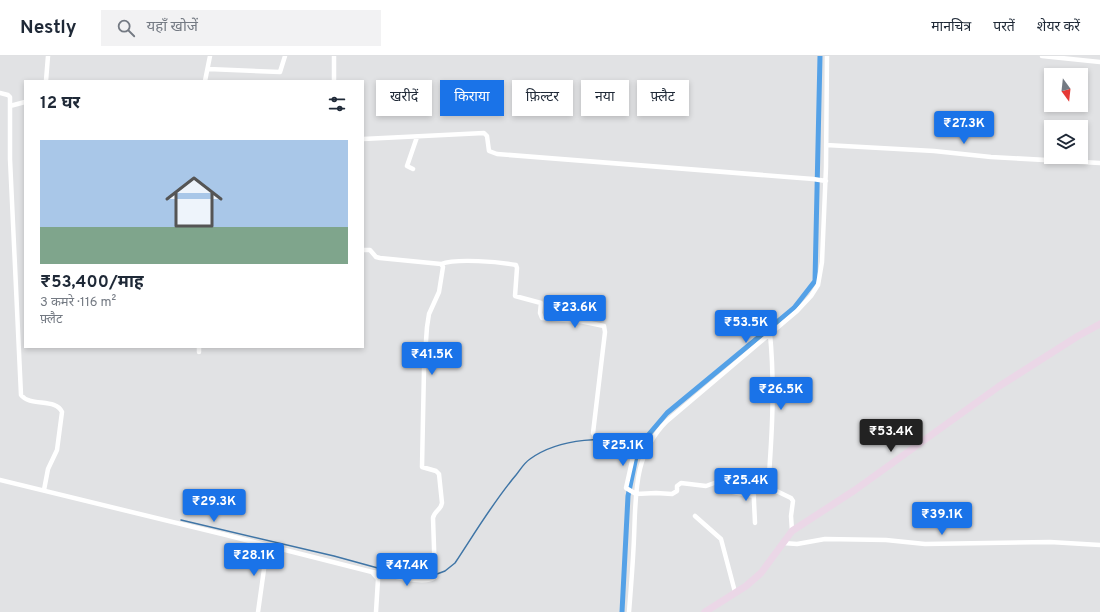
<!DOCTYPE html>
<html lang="hi">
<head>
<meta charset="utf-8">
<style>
	:root { --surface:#fff; --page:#f2f2f3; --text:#1f2937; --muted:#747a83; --line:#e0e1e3; --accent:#1a73e8 }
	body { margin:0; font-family:Overpass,"Noto Sans Devanagari",sans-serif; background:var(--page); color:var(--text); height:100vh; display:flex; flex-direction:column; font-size:15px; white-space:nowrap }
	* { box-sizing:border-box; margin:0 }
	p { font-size:13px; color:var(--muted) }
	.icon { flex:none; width:22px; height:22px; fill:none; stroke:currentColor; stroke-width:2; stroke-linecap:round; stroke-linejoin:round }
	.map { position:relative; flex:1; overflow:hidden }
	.side { position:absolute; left:24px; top:24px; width:340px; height:268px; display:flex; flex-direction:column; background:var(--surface); border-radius:0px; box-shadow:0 2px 6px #0003 }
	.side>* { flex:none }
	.hud { position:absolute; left:376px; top:24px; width:380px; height:36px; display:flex; gap:8px }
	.needle { width:26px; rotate:165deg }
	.controls { position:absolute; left:1044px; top:12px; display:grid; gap:8px }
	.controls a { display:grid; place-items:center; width:44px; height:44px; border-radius:0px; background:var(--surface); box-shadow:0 2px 6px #0003; font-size:20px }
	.price { position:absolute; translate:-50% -34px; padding:0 9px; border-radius:4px; background:var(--accent); color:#fff; font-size:13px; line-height:26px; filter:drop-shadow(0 1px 2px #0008) }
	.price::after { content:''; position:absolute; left:50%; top:24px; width:12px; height:9px; margin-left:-6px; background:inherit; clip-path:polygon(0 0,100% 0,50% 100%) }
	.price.on { background:#222; color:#fff }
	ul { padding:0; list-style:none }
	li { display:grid; align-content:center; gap:8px; height:212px; padding:0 16px }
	li span { display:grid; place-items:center; height:124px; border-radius:0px; color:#555 }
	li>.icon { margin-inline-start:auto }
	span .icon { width:72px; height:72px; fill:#fffc; stroke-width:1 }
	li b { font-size:17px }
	h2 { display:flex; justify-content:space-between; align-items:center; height:48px; padding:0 16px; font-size:17px }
	.pill { padding:0 14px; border-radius:0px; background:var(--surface); box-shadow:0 2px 6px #0003; font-size:14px; line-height:36px }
	.pill.on { background:var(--accent); color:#fff }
	header { display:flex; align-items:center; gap:24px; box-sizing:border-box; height:56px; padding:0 20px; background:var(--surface); border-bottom:1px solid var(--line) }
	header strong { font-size:19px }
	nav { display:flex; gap:22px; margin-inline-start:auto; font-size:14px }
	.search { width:280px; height:36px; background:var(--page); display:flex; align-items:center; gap:10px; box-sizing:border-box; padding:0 14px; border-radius:0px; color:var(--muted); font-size:15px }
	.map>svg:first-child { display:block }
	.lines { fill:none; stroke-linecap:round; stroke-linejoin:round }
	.stream { stroke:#3f75a6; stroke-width:1.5 }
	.canal { stroke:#54a1e7; stroke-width:5 }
	.street { stroke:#fff; stroke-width:4.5 }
	.secondary { stroke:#ebd7e7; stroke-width:7 }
</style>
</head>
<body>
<header>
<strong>Nestly</strong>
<div class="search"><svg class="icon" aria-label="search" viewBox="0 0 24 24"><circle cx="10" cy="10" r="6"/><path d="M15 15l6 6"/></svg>यहाँ खोजें</div>
<nav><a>मानचित्र</a><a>परतें</a><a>शेयर करें</a></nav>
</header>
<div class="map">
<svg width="1100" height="556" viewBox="0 0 1100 556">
	<rect width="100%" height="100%" fill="#e1e2e4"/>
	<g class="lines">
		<path class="stream" d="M 181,464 L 334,500 L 396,517 L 424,521 L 433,519
			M 437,518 L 445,515 L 455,507 C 475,477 493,446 516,419 C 520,414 524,407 530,403 C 559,382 608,379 642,389"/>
		<path class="canal" d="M 622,556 L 628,440 L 636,401 L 644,384 L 667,357 L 794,252 L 815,225 L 820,0"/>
		<path class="street" d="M 1042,0 L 1100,6
			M 208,13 L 280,16 L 285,0
			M 46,25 L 48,0
			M 205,25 L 210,0
			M 334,25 L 334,0
			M 0,37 L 8,39 L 10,41 L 10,103 L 21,339 C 30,351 56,342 62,356 L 57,394 L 48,413 L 44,434
			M 10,50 L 25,46
			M 363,83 L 484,77 L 487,80 L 489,95 L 497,98 L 813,123 L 826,125
			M 826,89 L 934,95 L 991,101 L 1100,107
			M 413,113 L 407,110 L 417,81
			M 363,194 L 370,194 L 376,201 L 380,202 L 441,208 L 443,211 L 439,236 L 429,258 L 427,271 L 424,313 L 422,411 L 436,415 L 439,418 L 442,447 C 441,454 434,455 433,462 L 435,521 C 426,530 386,518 372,516
			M 441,208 C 457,202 499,206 516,209 L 517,212 L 515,240 L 541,247 L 540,257 L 542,262 L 580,265 L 604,270 L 605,276 L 593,377 L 595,380 L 598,381 L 635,382 L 637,383 L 626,432 L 636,438 L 656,437 L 672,438 L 677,435 L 677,430 L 681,427 L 706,430 L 717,426
			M 199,291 L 199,296
			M 737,419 L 760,427 L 791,442 L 793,445 L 791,460 L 792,475
			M 0,424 L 226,479 L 372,516 L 378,523 L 376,556
			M 753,424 L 755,467
			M 768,432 C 772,380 775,329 770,278
			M 728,435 L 754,440
			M 695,460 L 721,483 L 735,536
			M 783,487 L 797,488 L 825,483 L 886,484 L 925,488 L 1050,486 L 1100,489
			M 258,556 L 265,506 L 269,489
			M 629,556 C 631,531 633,507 634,482 C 636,438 633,399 667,365 L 797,255 L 811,240 L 818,229 L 822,206 L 826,111 L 827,0"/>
		<path class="secondary" d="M 705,556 L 746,530 L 761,517 L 792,475 L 855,434 L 998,331 L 1078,280 L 1100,268"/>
	</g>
</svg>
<div class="controls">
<a><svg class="needle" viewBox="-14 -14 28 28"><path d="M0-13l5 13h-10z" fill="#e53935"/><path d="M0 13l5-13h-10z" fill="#747a83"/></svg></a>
<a><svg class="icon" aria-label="layers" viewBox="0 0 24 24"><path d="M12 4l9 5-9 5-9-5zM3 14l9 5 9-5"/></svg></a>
</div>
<b class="price" style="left:964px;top:89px">₹27.3K</b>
<b class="price" style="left:575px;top:273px">₹23.6K</b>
<b class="price" style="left:746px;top:288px">₹53.5K</b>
<b class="price" style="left:432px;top:320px">₹41.5K</b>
<b class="price" style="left:781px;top:355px">₹26.5K</b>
<b class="price on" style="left:891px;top:397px">₹53.4K</b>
<b class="price" style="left:623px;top:411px">₹25.1K</b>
<b class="price" style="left:746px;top:446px">₹25.4K</b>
<b class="price" style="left:214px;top:467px">₹29.3K</b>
<b class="price" style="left:942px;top:480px">₹39.1K</b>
<b class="price" style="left:254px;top:521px">₹28.1K</b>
<b class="price" style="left:407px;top:531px">₹47.4K</b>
<div class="hud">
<a class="pill">खरीदें</a>
<a class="pill on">किराया</a>
<a class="pill">फ़िल्टर</a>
<a class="pill">नया</a>
<a class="pill">फ़्लैट</a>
</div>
<section class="side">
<h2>12 घर<svg class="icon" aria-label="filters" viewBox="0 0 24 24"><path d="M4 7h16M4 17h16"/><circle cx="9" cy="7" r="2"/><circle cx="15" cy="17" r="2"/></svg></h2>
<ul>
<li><span style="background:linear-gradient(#a9c7e8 70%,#7fa58c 0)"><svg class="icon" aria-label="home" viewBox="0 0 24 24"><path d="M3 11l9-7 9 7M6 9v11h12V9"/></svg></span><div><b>₹53,400/माह</b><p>3 कमरे · 116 m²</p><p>फ़्लैट</p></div></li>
</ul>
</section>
</div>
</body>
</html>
